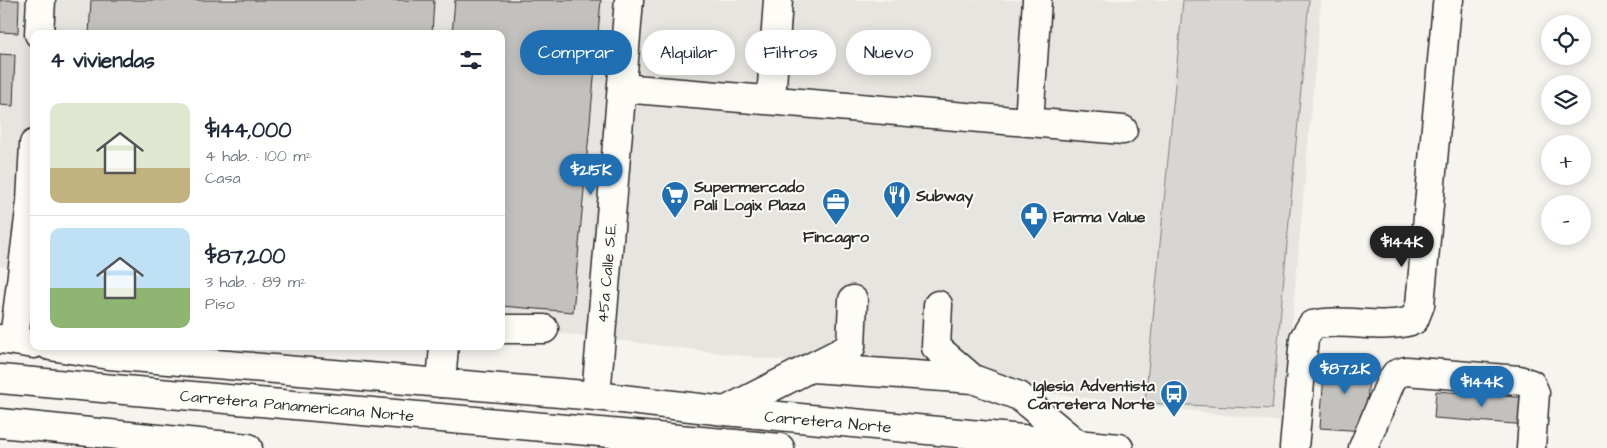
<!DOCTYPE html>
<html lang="es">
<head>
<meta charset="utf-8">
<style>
	:root { --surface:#fff; --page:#f2f2f3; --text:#1f2937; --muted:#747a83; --line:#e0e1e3; --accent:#1f6fb2 }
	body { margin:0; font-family:"Architects Daughter",sans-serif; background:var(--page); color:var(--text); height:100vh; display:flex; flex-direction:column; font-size:19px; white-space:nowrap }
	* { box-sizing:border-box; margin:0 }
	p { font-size:16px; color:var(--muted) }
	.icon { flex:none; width:28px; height:28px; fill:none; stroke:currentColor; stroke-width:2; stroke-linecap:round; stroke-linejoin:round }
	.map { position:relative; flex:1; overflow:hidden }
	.sheet { position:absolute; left:30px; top:30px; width:475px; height:320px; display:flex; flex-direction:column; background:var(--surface); border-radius:10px; box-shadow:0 2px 12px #0003 }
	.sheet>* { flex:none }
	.guide { position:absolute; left:520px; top:30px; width:475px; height:45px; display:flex; gap:10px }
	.buttons { position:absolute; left:1541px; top:15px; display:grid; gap:10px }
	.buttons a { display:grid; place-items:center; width:50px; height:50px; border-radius:50%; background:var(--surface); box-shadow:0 2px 12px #0003; font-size:25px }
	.price { position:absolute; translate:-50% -42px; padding:0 11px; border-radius:18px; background:var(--accent); color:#fff; font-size:16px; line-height:32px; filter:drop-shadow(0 1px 2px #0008) }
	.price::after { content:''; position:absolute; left:50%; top:30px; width:15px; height:11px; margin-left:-8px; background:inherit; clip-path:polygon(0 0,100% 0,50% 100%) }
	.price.current { background:#222; color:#fff }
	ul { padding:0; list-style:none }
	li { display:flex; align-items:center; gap:15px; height:125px; padding:0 20px }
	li+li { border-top:1px solid var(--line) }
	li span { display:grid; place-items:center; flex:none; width:140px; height:100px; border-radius:10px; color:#555 }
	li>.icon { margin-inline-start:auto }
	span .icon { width:60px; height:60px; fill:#fffc; stroke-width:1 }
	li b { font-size:21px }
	h2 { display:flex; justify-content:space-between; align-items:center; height:60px; padding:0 20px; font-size:21px }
	.chip { padding:0 18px; border-radius:22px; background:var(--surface); box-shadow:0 2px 12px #0003; font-size:18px; line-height:45px }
	.chip.current { background:var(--accent); color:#fff }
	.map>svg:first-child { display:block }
	.built { fill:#e6e5e0 }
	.green { fill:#d7d6d2; stroke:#81807e }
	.building { fill:#c2c1be; stroke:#2b2b2b }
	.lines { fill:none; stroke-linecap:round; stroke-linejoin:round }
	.minor-casing { stroke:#2b2b2b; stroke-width:31 }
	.highway-casing { stroke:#2b2b2b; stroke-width:31 }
	.minor { stroke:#fdfcf7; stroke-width:28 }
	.highway { stroke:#fdfcf7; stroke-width:28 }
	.labels { text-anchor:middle; stroke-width:4; stroke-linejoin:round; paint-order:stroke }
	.poi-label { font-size:16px; font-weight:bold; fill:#2b2b2b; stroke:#fdfcf7; text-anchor:start }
	.street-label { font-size:16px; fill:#2b2b2b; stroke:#fdfcf7 }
</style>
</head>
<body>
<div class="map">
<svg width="1607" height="448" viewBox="0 0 1607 448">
	<rect width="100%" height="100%" fill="#f5f4ef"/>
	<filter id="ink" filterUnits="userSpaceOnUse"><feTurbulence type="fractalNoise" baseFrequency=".02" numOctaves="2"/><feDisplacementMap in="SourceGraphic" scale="10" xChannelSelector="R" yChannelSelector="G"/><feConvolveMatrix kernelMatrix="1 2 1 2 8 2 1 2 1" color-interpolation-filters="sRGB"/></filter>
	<g filter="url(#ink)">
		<path class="built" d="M 0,0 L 1321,0 L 1283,422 L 501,326 L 501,34 L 34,34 L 34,269 L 0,266 Z"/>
		<path class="green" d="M 1183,0 L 1309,0 L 1272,409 L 1145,403 Z"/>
		<path class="building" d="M 0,0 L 19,0 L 18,33 L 0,32 Z
			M 91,0 L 434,0 L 432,34 L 89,34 Z
			M 455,0 L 601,0 L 573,312 L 501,306 L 501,34 L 452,34 Z
			M 0,54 L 15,55 L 13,106 L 0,105 Z
			M 1325,359 L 1370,362 L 1365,431 L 1320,428 Z
			M 1436,391 L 1530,398 L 1528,425 L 1434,418 Z"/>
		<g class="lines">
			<defs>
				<path id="minor" d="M 39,34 L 41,0
					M 622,88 L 1123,130
					M 771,100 L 778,0
					M 1029,122 L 1037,0
					M 938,305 L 936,347 L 973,379 L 1019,396 L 1077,444
					M 501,329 L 544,329
					M 15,331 L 31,202 L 34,144
					M 812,368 L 973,379
					M 441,383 L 444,346
					M 596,396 L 629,0
					M 725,411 L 851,347 L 853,300
					M 0,423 L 248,448
					M 1294,448 L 1304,338 L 1312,325 C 1346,317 1381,331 1414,320 L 1420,305 L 1447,5 L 1449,0
					M 1363,448 L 1391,381 L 1396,374 L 1406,371 L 1519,380 L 1531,384 L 1535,393 L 1531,448"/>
				<path id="highway" d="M 0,339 L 34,344
					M 50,346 L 109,355 L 596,396 L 725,411 L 1119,448
					M 0,379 L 780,448"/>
			</defs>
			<use href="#minor" class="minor-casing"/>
			<use href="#highway" class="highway-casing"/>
			<use href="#minor" class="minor"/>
			<use href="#highway" class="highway"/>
		</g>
	</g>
	<defs>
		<symbol id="supermarket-pin" viewBox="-11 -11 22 30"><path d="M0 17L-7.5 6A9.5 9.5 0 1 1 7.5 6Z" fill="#1f6fb2" stroke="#fdfcf7"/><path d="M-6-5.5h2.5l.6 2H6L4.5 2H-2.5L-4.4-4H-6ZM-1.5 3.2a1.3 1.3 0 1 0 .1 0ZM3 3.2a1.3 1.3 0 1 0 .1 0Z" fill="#fff"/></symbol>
		<symbol id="restaurant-pin" viewBox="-11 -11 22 30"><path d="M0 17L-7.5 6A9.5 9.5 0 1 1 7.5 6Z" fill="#1f6fb2" stroke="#fdfcf7"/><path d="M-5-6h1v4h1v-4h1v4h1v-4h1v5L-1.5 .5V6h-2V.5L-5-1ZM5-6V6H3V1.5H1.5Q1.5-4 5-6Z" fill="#fff"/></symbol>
		<symbol id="office-pin" viewBox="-11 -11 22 30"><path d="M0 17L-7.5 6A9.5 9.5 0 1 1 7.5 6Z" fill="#1f6fb2" stroke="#fdfcf7"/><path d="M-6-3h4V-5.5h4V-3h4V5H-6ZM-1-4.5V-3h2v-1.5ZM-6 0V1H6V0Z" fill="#fff"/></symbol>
		<symbol id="pharmacy-pin" viewBox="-11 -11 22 30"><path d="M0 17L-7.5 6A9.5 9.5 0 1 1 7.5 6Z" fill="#1f6fb2" stroke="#fdfcf7"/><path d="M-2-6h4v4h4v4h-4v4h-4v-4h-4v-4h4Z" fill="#fff"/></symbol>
		<symbol id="bus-pin" viewBox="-11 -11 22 30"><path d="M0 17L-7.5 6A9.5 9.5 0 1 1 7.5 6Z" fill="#1f6fb2" stroke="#fdfcf7"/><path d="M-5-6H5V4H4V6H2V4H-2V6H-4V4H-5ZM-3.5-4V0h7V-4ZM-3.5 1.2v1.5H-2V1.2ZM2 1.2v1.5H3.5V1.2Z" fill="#fff"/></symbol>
	</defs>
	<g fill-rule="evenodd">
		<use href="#supermarket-pin" x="659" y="179" width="32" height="43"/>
		<use href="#restaurant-pin" x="881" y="179" width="32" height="43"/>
		<use href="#office-pin" x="820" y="186" width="32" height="43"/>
		<use href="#pharmacy-pin" x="1018" y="200" width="32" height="43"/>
		<use href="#bus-pin" x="1158" y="378" width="32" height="43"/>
	</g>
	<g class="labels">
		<g class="poi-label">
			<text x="694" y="192">Supermercado<tspan x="694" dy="18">Palí Logix Plaza</tspan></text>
			<text x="916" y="201">Subway</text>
			<text x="1053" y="222">Farma Value</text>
			<text x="836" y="242" text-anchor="middle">Fincagro</text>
			<text x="1155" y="391" text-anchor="end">Iglesia Adventista<tspan x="1155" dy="18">Carretera Norte</tspan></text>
		</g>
		<g class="street-label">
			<text transform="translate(606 273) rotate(-85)" y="6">45a Calle S.E.</text>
			<text transform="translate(297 405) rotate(5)" y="6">Carretera Panamericana Norte</text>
			<text transform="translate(828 421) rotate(5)" y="6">Carretera Norte</text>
		</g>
	</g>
</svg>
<div class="buttons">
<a><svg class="icon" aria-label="locate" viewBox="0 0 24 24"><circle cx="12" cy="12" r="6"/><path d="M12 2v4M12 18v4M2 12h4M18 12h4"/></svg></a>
<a><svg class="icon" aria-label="layers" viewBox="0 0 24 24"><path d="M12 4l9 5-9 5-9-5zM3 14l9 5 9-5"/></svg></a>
<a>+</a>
<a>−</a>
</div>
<b class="price" style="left:591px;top:196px">$215K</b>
<b class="price current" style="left:1402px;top:268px">$144K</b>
<b class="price" style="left:1345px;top:395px">$87.2K</b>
<b class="price" style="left:1482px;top:408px">$144K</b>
<div class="guide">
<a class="chip current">Comprar</a>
<a class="chip">Alquilar</a>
<a class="chip">Filtros</a>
<a class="chip">Nuevo</a>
</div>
<section class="sheet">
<h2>4 viviendas<svg class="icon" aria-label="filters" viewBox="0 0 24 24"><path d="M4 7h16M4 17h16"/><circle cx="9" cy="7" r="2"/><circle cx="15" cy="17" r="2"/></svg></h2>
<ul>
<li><span style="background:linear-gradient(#dfe7d0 65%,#c2b280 0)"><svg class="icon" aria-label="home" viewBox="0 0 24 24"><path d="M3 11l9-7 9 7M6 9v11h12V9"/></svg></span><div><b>$144,000</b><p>4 hab. · 100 m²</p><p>Casa</p></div></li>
<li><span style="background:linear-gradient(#bfe0f5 60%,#8fb573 0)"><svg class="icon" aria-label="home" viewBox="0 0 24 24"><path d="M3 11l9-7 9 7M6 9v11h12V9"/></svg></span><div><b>$87,200</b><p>3 hab. · 89 m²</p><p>Piso</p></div></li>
</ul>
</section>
</div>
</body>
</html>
